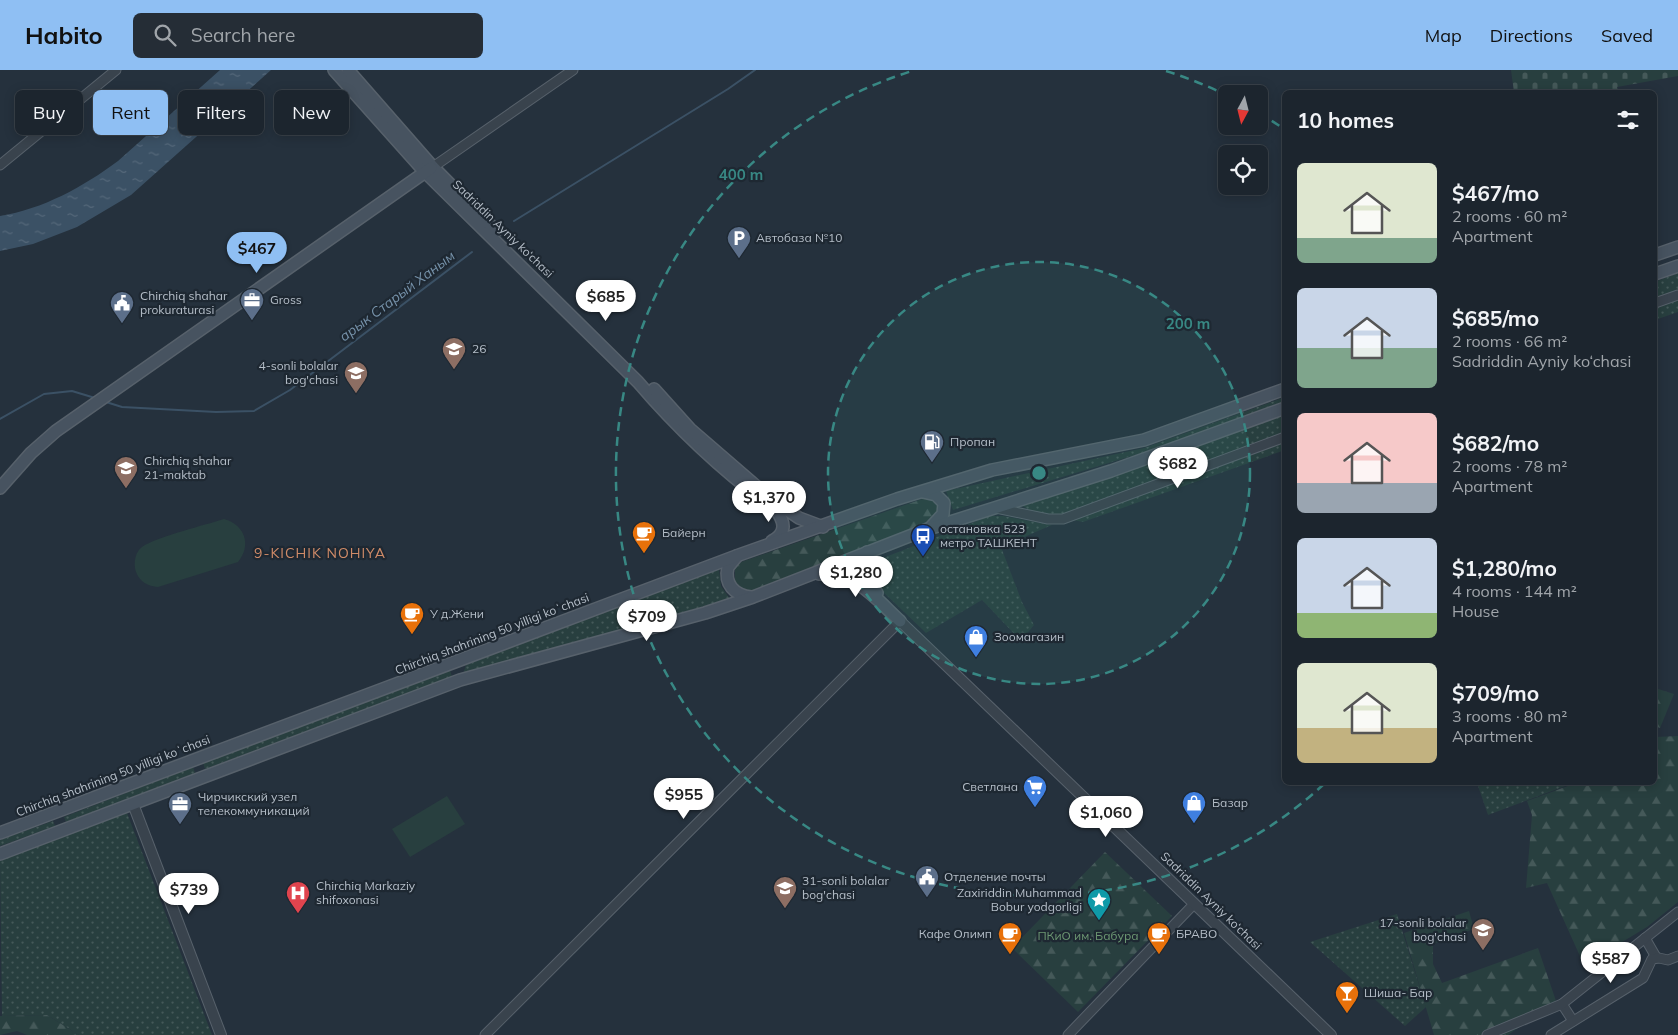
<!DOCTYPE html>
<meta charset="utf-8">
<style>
:root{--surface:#1c252e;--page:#252d36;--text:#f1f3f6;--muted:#a0a5aa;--line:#3a424a;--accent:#8fbff3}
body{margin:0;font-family:Mulish,sans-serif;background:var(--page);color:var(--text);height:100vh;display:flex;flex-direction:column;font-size:19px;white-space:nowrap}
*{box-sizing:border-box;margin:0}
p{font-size:16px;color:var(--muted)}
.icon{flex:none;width:28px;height:28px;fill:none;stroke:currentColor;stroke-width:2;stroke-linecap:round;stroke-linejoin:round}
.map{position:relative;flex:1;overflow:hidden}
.side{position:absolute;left:1282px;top:20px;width:375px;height:695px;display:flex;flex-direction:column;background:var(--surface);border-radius:8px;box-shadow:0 2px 12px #0003,0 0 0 1px var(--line)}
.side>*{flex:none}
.banner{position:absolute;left:15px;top:20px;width:475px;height:45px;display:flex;gap:10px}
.needle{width:32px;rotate:187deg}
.controls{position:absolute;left:1218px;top:15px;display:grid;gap:10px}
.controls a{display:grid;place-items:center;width:50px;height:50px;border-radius:8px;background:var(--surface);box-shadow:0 2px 12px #0003,0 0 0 1px var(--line);font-size:25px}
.price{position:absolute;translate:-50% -42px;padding:0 11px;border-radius:18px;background:#fff;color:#222;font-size:16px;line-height:32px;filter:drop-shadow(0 1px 2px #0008)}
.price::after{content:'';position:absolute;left:50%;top:30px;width:15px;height:11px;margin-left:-8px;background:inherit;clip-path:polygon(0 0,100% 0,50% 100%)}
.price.on{background:var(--accent);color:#111}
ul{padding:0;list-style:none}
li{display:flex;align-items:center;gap:15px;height:125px;padding:0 15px}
li span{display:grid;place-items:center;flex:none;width:140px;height:100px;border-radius:8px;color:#555}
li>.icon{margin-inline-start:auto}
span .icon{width:60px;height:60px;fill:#fffc;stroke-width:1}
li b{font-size:21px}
h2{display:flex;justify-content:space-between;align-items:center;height:60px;padding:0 15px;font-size:21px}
.pill{padding:0 18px;border-radius:8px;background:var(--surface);box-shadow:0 2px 12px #0003,0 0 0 1px var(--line);font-size:18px;line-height:45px}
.pill.on{background:var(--accent);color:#111}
header{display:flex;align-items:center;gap:30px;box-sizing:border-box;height:70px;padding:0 25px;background:var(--accent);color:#111}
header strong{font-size:24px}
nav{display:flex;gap:28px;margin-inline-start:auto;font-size:18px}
.search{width:350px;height:45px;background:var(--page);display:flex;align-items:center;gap:12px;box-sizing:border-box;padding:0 18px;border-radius:8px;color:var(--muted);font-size:19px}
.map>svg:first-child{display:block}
</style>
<header>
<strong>Habito</strong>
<div class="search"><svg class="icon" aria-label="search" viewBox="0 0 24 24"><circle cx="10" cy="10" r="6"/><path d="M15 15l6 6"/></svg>Search here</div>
<nav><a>Map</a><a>Directions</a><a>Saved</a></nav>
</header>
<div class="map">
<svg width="1678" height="965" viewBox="0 0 1678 965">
<defs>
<pattern id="grass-dots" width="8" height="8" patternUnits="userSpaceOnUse" patternTransform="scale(1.25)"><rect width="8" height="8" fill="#283f3f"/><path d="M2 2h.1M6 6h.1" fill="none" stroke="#455959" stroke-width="1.8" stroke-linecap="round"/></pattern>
<pattern id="forest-firs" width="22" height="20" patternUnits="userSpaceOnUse" patternTransform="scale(1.25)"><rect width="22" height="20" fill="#283f3f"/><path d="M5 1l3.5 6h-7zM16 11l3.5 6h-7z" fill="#455959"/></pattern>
<pattern id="cemetery-stones" width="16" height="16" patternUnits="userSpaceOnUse" patternTransform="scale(1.25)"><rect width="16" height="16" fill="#283f3f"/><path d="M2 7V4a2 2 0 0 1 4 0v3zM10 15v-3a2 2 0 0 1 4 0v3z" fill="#455959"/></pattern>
<pattern id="water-ripples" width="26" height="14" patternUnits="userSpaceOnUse" patternTransform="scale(1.25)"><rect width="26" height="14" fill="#3b5165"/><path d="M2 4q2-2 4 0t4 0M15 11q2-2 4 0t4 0" fill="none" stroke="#55687a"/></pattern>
</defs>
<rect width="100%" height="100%" fill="#25313d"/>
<g fill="url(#grass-dots)">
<polygon points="1678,203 1678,242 1655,250 1655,212"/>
<polygon points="1285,327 1285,331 1145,382 953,440 946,421 1144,378"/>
<polygon points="1285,341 1285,380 1083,452 1032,442 1021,435"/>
<polygon points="990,446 1003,446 1052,455 1001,477 1022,532 1034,555 1021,571 982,530 926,563 881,520 877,509 883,488"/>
<polygon points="719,499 721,516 730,529 465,603 464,601 466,595"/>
<polygon points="450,600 452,607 205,699 203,693"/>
<polygon points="193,697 195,703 66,752 64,747"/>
<polygon points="1576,712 1488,745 1477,713"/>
<polygon points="127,743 212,965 79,965 47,945 2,946 0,790"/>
<polygon points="53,751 55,756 0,776 0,770"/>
<polygon points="1397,844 1426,937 1405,956 1310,872"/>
</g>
<g fill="url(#forest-firs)">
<polygon points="928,427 933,429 939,438 932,452 752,521 742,519 735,511 735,497 741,492"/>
<polygon points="1655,618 1674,624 1660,658 1655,656"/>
<polygon points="1678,666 1678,832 1647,857 1584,895 1547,813 1526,818 1532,745 1527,731 1576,713 1655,712 1655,667"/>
<polygon points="1105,782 1172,846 1078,942 1012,878"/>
<polygon points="1469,841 1474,859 1433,874 1433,894 1442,913 1538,878 1556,931 1508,965 1434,965 1404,863"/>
<polygon points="47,945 79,965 27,965 17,961 0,965 0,946"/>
</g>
<polygon fill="url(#cemetery-stones)" points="1511,0 1678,0 1678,6 1617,17 1619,22 1514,22"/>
<g fill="#283f3f">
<path d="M224 449C245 455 252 475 238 492L158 517C148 516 140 512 136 502 133 493 135 480 145 475 164 465 202 456 224 449Z"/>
<polygon points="447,726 465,754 410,787 392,759"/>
</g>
<path fill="url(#water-ripples)" d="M220 0H271L131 125 77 157 33 174 0 181V146C43 139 83 117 118 91Z"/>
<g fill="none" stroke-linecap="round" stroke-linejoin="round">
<g stroke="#3b5165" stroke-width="2">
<polyline points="514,151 728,19 755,0"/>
<polyline points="106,332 122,337 216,342 254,341 290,320 472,182"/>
<polyline points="0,349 44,324 72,321 95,328"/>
</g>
<g stroke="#57616b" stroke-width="11">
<g id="minor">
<polyline points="0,95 116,0"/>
<polyline points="433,97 573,0"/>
<polyline points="1655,233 1678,225"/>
<polyline points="996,438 1048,449 1063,449 1285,367"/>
<polyline points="1645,868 1656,887"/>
<polyline points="1562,934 1573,951"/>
<polyline points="485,965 900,551"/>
<polyline points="1068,965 1194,834"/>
<polyline points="1487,965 1562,934 1678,842"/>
<polyline points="1551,965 1643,908 1652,889 1659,888 1668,890 1678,886"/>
</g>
</g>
<g stroke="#57616b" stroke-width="12">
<g id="tertiary">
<polyline points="900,551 1331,965"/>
<polyline points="133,734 221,965"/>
</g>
</g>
<g stroke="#57616b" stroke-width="14">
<g id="secondary">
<path d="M334 0 425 102 638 312C679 360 725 403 776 440 785 452 787 463 772 471"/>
<polyline points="348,0 433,97 496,161"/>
<polyline points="1655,185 1678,177"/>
<polyline points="1655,204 1678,196"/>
<polyline points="654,319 690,359 756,416"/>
<polyline points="0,418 31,383 56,361 431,98"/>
<polyline points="923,422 936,425 944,433 943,444 931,457"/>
<polyline points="774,431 799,448 823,457"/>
<path d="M867 482C861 498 868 510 877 523"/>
<path d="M737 486 728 497C724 514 734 525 751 527"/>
<path d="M819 504C855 501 876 529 900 551"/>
<polyline points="0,763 739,485 897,429 992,400 1144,370 1285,319"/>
<polyline points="0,784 460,610 705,543 753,527 925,460 1111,401 1285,338"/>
</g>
</g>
<use href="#minor" stroke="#39434d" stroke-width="9"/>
<use href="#tertiary" stroke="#39434d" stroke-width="10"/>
<use href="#secondary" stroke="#475360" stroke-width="11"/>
</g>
<circle cx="1039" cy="403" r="211" fill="#388884" fill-opacity=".12"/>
<g fill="none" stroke="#388884" stroke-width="2.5" stroke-dasharray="9 6">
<circle cx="1039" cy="403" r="211"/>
<path d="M1324 714A422 422 0 1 1 912 1M1166 1A422 422 0 0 1 1224 24M1259 43A422 422 0 0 1 1284 59"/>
</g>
<defs>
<g id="parking-pin" transform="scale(1.25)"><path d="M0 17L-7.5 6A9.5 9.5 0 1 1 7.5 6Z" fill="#5c6f8a" stroke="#1e2832"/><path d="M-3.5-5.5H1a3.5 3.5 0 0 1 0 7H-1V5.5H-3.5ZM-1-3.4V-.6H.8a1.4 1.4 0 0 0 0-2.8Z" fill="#fff"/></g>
<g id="office-pin" transform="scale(1.25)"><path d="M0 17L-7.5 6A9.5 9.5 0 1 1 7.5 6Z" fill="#5c6f8a" stroke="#1e2832"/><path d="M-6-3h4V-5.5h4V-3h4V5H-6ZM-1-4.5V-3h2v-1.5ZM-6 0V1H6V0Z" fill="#fff"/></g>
<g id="civic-pin" transform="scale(1.25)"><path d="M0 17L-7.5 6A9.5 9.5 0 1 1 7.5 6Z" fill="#5c6f8a" stroke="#1e2832"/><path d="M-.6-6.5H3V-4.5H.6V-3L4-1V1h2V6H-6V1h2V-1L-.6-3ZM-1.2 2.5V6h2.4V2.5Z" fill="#fff"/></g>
<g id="school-pin" transform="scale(1.25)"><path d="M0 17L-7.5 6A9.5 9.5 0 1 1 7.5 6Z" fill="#8d6e63" stroke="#1e2832"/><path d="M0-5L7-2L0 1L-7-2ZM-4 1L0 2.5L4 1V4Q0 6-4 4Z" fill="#fff"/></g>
<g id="fuel-pin" transform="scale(1.25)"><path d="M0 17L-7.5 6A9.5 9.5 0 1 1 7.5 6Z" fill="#5c6f8a" stroke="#1e2832"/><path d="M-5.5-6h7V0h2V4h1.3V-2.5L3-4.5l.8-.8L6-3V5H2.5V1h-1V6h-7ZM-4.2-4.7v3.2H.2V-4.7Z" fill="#fff"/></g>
<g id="cafe-pin" transform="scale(1.25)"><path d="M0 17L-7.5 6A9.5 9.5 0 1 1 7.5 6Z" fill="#e8710a" stroke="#1e2832"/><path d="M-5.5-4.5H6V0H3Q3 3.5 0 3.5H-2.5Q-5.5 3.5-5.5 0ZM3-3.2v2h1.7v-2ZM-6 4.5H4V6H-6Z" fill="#fff"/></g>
<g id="bus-pin" transform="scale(1.25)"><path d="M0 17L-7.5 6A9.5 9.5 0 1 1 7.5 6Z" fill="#1a4fb4" stroke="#1e2832"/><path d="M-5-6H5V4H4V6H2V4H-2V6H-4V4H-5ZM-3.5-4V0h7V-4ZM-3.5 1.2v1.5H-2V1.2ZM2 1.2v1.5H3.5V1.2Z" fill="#fff"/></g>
<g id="shop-pin" transform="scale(1.25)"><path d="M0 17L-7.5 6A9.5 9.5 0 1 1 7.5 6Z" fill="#3f7fe0" stroke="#1e2832"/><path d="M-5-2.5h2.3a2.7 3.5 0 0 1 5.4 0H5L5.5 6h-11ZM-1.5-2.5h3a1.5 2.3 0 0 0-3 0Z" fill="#fff"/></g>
<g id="supermarket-pin" transform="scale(1.25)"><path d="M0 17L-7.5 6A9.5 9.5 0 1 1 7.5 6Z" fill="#3f7fe0" stroke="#1e2832"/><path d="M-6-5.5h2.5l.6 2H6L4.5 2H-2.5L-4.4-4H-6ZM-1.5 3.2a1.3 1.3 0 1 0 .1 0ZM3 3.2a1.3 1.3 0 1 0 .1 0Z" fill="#fff"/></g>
<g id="hospital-pin" transform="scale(1.25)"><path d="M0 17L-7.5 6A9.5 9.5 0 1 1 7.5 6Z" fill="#e0444e" stroke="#1e2832"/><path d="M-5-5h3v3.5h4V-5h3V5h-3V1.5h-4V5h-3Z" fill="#fff"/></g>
<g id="sight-pin" transform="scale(1.25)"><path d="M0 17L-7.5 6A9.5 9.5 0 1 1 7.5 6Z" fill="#0f9aa8" stroke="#1e2832"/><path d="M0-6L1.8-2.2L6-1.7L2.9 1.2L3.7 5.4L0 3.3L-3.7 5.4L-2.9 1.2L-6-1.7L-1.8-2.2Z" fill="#fff"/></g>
<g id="bar-pin" transform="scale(1.25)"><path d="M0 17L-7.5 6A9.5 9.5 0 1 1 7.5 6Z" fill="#e8710a" stroke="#1e2832"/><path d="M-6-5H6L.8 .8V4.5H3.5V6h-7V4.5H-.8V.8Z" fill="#fff"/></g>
</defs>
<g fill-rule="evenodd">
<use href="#parking-pin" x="739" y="168"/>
<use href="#office-pin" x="252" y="230"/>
<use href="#civic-pin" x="122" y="233"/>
<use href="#school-pin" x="454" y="279"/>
<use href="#school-pin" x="356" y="303"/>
<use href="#fuel-pin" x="932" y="372"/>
<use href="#school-pin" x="126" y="398"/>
<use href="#cafe-pin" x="644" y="463"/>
<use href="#bus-pin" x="923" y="466"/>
<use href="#cafe-pin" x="412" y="544"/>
<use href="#shop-pin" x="976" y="567"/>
<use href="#supermarket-pin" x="1035" y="717"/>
<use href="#shop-pin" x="1194" y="733"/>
<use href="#office-pin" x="180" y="734"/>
<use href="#civic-pin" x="927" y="807"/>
<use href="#school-pin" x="785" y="818"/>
<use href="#hospital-pin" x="298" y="823"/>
<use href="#sight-pin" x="1099" y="830"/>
<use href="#school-pin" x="1483" y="860"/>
<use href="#cafe-pin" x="1010" y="864"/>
<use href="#cafe-pin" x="1159" y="864"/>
<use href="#bar-pin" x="1347" y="923"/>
</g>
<g text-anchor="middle" stroke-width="4.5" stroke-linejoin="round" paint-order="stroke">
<g font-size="12" fill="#b5bec8" stroke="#1e2832">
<text transform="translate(503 159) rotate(44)" y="4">Sadriddin Ayniy ko‘chasi</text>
<text transform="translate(492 564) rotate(-21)" y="4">Chirchiq shahrining 50 yilligi koʻchasi</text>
<text transform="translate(113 706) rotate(-21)" y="4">Chirchiq shahrining 50 yilligi koʻchasi</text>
<text transform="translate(1211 831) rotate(44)" y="4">Sadriddin Ayniy ko‘chasi</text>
</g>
<g font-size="12" fill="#b5bec8" stroke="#1e2832" text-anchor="start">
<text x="756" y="172">Автобаза №10</text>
<text x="140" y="230">Chirchiq shahar<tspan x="140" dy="14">prokuraturasi</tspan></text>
<text x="270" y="234">Gross</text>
<text x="472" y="283">26</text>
<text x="338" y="300" text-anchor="end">4-sonli bolalar<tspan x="338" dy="14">bog'chasi</tspan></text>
<text x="950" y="376">Пропан</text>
<text x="144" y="395">Chirchiq shahar<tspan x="144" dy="14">21-maktab</tspan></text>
<text x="940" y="463">остановка 523<tspan x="940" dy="14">метро ТАШКЕНТ</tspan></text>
<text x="662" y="467">Байерн</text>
<text x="430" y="548">У д.Жени</text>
<text x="994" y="571">Зоомагазин</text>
<text x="1018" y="721" text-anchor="end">Светлана</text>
<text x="198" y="731">Чирчикский узел<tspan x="198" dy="14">телекоммуникаций</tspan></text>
<text x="1212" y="737">Базар</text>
<text x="944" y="811">Отделение почты</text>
<text x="802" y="815">31-sonli bolalar<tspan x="802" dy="14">bog'chasi</tspan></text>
<text x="316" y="820">Chirchiq Markaziy<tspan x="316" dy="14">shifoxonasi</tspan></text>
<text x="1082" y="827" text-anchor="end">Zaxiriddin Muhammad<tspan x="1082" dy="14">Bobur yodgorligi</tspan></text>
<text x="1466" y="857" text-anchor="end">17-sonli bolalar<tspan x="1466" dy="14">bog'chasi</tspan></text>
<text x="992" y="868" text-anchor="end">Кафе Олимп</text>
<text x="1176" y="868">БРАВО</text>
<text x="1364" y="927">Шиша- Бар</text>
</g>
<g font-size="12" fill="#6d9873" stroke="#1e2832">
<text x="1088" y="870">ПКиО им. Бабура</text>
</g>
<g font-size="14" font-style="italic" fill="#7692aa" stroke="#1e2832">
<text transform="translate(397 226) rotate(-37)" y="5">арык Старый Ханым</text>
</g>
<g font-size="14" letter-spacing="1" fill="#d08b68" stroke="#1e2832">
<text x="320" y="488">9-KICHIK NOHIYA</text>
</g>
</g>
<circle cx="1039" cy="403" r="8" fill="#388884" stroke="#1e2832" stroke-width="2.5"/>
<g font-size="15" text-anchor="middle" font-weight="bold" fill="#388884" stroke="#1e2832" stroke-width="4.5" stroke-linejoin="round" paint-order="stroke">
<text x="741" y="110">400 m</text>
<text x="1188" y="259">200 m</text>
</g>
</svg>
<div class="controls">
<a><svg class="needle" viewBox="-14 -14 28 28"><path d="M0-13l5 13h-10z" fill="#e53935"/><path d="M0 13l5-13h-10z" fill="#a0a5aa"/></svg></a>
<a><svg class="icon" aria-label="locate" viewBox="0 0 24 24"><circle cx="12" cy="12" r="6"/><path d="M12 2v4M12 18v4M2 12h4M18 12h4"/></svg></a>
</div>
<b class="price on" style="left:257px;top:204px">$467</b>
<b class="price" style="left:606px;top:252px">$685</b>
<b class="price" style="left:1178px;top:419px">$682</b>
<b class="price" style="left:769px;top:453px">$1,370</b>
<b class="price" style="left:856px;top:528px">$1,280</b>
<b class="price" style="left:647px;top:572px">$709</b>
<b class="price" style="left:684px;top:750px">$955</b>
<b class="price" style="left:1106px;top:768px">$1,060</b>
<b class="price" style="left:189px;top:845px">$739</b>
<b class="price" style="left:1611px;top:914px">$587</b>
<div class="banner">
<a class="pill">Buy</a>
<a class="pill on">Rent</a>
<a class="pill">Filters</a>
<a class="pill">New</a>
</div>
<section class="side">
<h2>10 homes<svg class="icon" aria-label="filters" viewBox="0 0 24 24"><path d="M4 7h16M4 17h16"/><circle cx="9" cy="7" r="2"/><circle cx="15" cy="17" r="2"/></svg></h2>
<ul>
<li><span style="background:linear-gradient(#dfe7d0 75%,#7fa58c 0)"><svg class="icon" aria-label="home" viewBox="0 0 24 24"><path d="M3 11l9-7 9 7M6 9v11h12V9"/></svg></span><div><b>$467/mo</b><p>2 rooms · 60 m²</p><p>Apartment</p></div></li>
<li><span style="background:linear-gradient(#c9d6e8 60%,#7fa58c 0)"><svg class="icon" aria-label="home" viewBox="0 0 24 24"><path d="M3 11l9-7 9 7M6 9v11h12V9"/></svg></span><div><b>$685/mo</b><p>2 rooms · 66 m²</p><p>Sadriddin Ayniy ko‘chasi</p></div></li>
<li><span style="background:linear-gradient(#f6c9c9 70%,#9aa5b1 0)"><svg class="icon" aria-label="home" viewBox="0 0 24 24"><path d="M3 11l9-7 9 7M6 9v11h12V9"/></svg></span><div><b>$682/mo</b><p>2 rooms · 78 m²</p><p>Apartment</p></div></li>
<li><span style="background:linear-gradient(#c9d6e8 75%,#8fb573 0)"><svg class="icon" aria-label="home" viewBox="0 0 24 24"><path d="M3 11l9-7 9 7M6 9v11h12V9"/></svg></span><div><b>$1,280/mo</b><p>4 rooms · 144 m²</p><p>House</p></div></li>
<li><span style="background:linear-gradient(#dfe7d0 65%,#c2b280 0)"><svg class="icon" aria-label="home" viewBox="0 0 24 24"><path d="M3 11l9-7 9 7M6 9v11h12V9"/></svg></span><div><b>$709/mo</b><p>3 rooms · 80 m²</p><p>Apartment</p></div></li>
</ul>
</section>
</div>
